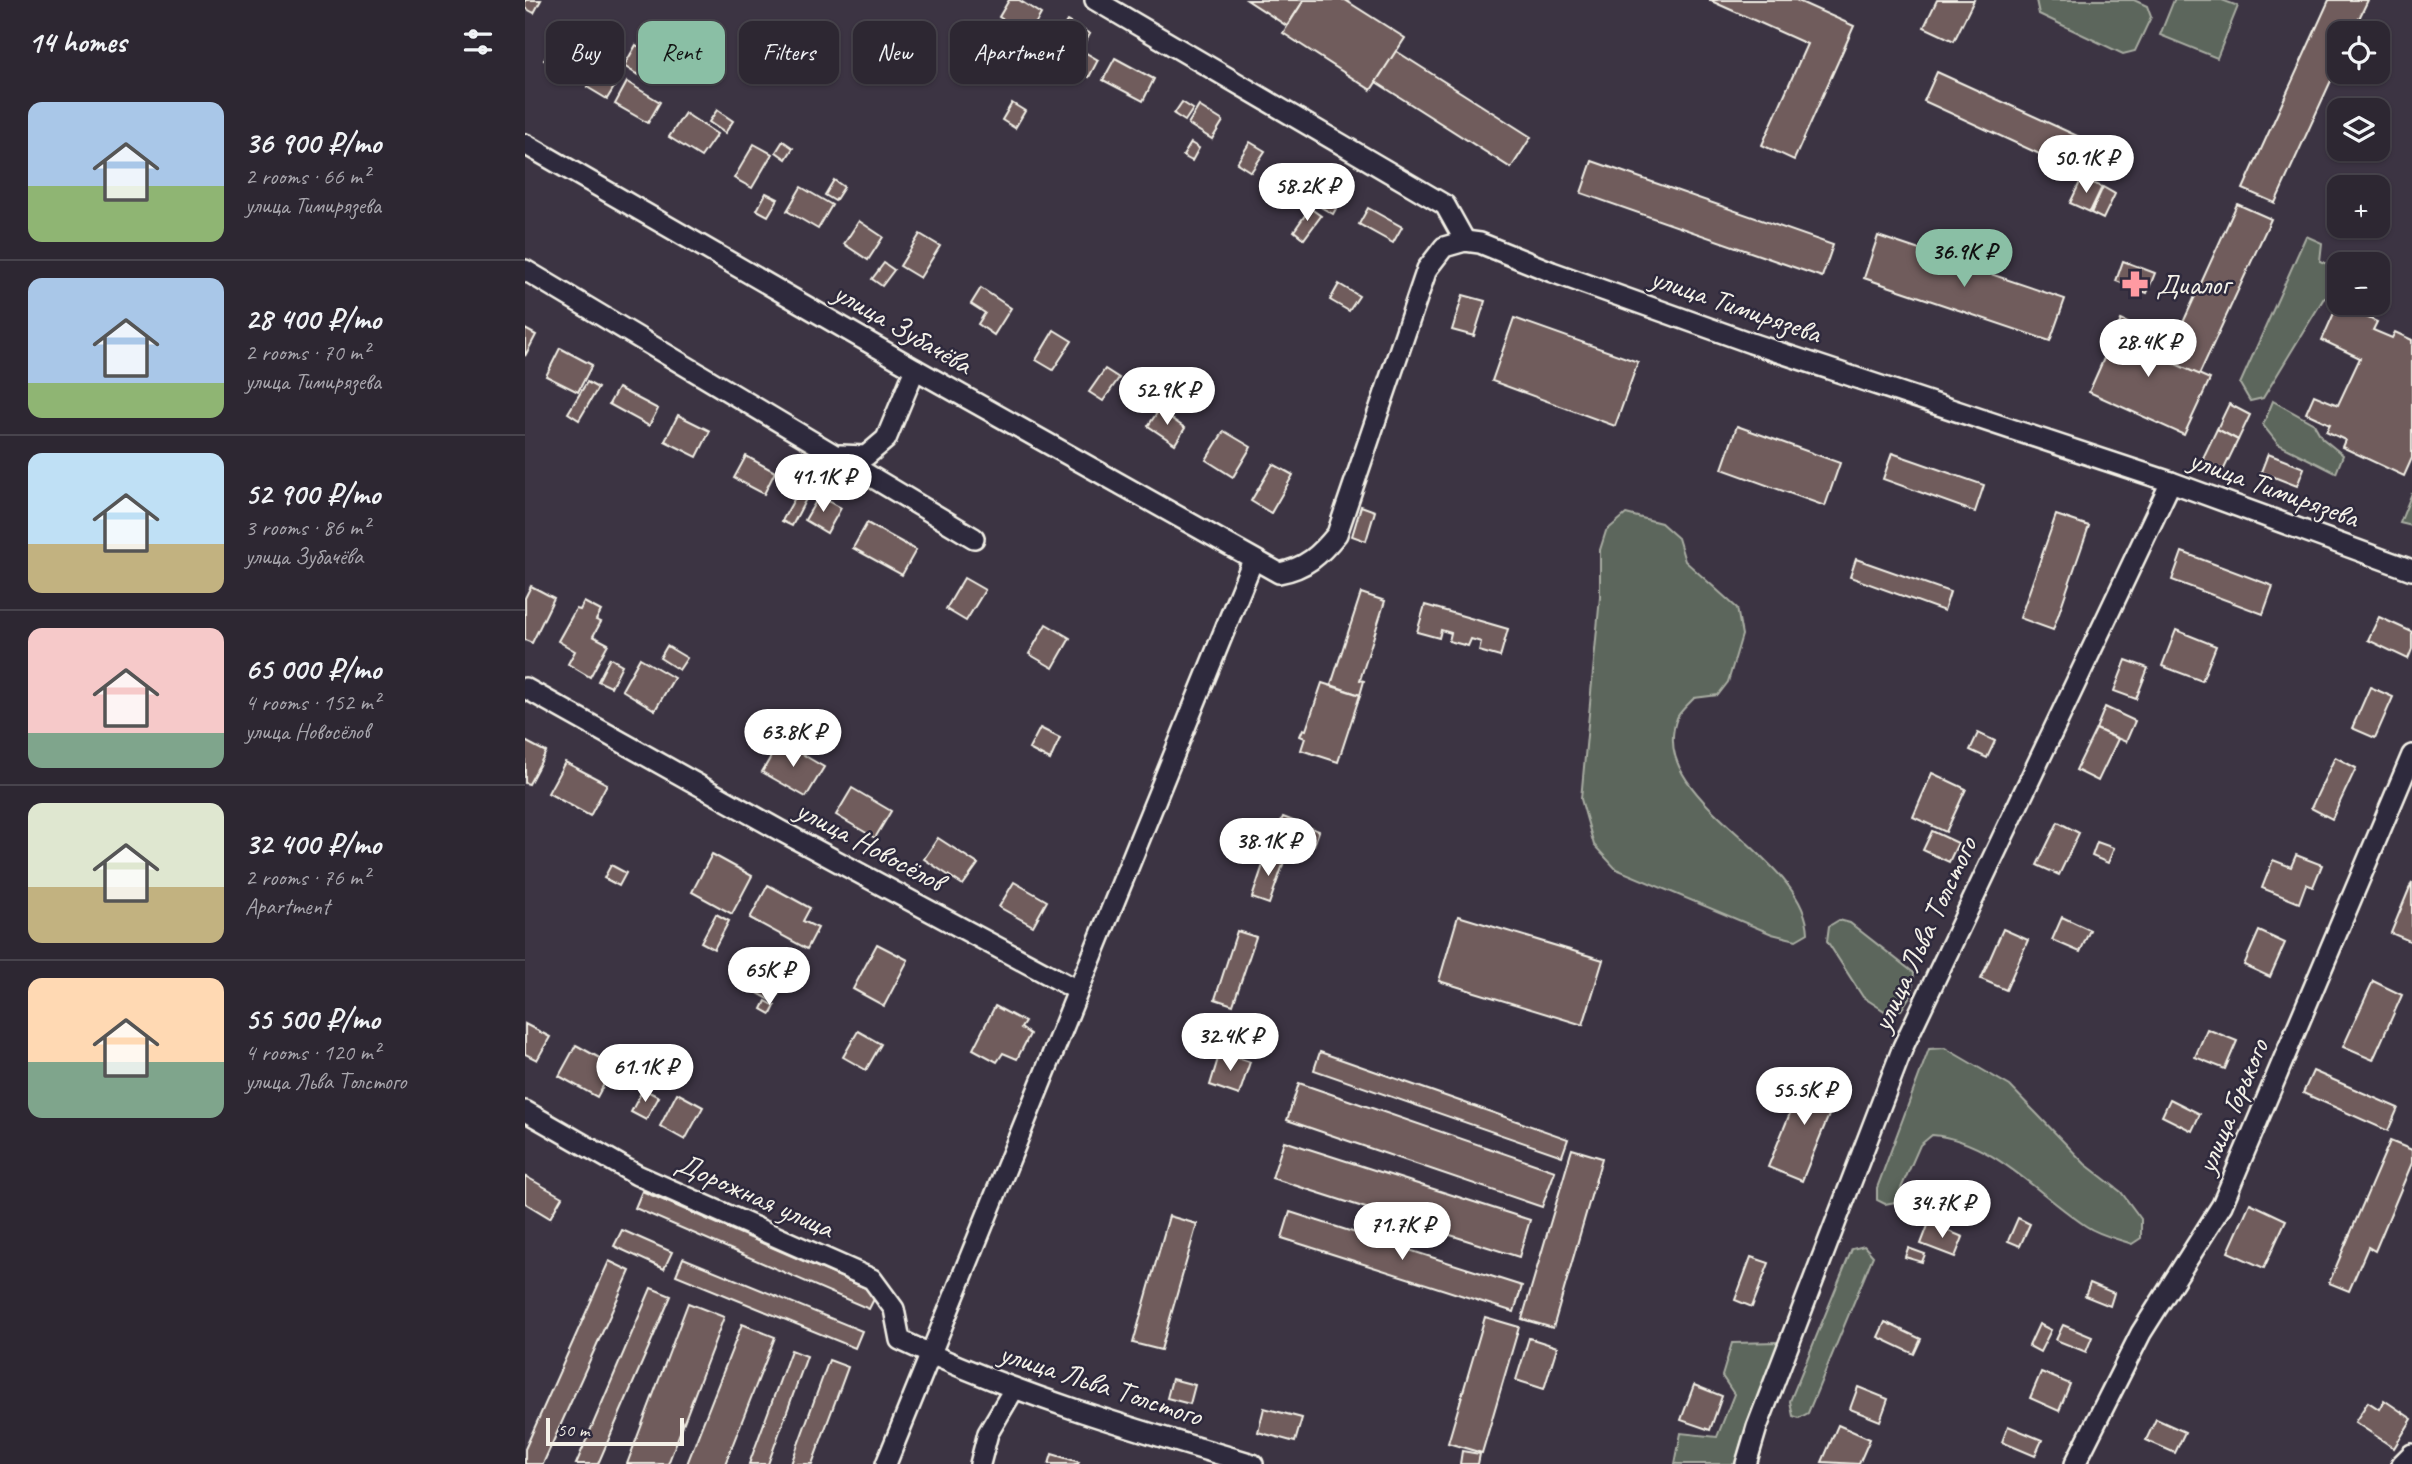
<!DOCTYPE html>
<meta charset="utf-8">
<style>
:root{--surface:#2d2732;--page:#39333e;--text:#f1f3f6;--muted:#a7a5ac;--line:#48444d;--accent:#8abfa5}
body{margin:0;font-family:Caveat,sans-serif;background:var(--page);color:var(--text);height:100vh;display:flex;flex-direction:column;font-size:26px;white-space:nowrap}
*{box-sizing:border-box;margin:0}
p{font-size:23px;color:var(--muted)}
.icon{flex:none;width:38px;height:38px;fill:none;stroke:currentColor;stroke-width:2;stroke-linecap:round;stroke-linejoin:round}
.map{position:relative;flex:1;overflow:hidden}
.side{display:flex;flex-direction:column;background:var(--surface);width:525px}
.side>*{flex:none}
.banner{position:absolute;left:21px;top:21px;width:665px;height:63px;display:flex;gap:14px}
.tools{position:absolute;left:1802px;top:21px;display:grid;gap:14px}
.tools a{display:grid;place-items:center;width:63px;height:63px;border-radius:14px;background:var(--surface);box-shadow:0 2px 5px #0004,0 0 0 2px var(--line);font-size:35px}
.scale{position:absolute;left:21px;bottom:18px;width:138px;box-sizing:border-box;padding-left:7px;border:4px solid #f4f1e8;border-top:0;font-size:19px;line-height:24px;white-space:nowrap;color:#f4f1e8;-webkit-text-stroke:5px #2f2a3d;paint-order:stroke}
.price{position:absolute;translate:-50% -60px;padding:0 16px;border-radius:24px;background:#fff;color:#222;font-size:23px;line-height:46px;filter:drop-shadow(0 2px 4px #0008)}
.price::after{content:'';position:absolute;left:50%;top:42px;width:21px;height:16px;margin-left:-10px;background:inherit;clip-path:polygon(0 0,100% 0,50% 100%)}
.price.selected{background:var(--accent);color:#111}
ul{padding:0;list-style:none}
li{display:flex;align-items:center;gap:21px;height:175px;padding:0 28px}
li+li{border-top:2px solid var(--line)}
li span{display:grid;place-items:center;flex:none;width:196px;height:140px;border-radius:14px;color:#555}
li>.icon{margin-inline-start:auto}
span .icon{width:84px;height:84px;fill:#fffc;stroke-width:1}
li b{font-size:30px}
h2{display:flex;justify-content:space-between;align-items:center;height:84px;padding:0 28px;font-size:30px}
.pill{padding:0 24px;border-radius:14px;background:var(--surface);box-shadow:0 2px 5px #0004,0 0 0 2px var(--line);font-size:24px;line-height:63px}
.pill.selected{background:var(--accent);color:#111}
main{display:flex;flex:1;min-height:0}
.map>svg:first-child{display:block}
</style>
<main>
<section class="side">
<h2>14 homes<svg class="icon" aria-label="filters" viewBox="0 0 24 24"><path d="M4 7h16M4 17h16"/><circle cx="9" cy="7" r="2"/><circle cx="15" cy="17" r="2"/></svg></h2>
<ul>
<li><span style="background:linear-gradient(#a9c7e8 60%,#8fb573 0)"><svg class="icon" aria-label="home" viewBox="0 0 24 24"><path d="M3 11l9-7 9 7M6 9v11h12V9"/></svg></span><div><b>36 900 ₽/mo</b><p>2 rooms · 66 m²</p><p>улица Тимирязева</p></div></li>
<li><span style="background:linear-gradient(#a9c7e8 75%,#8fb573 0)"><svg class="icon" aria-label="home" viewBox="0 0 24 24"><path d="M3 11l9-7 9 7M6 9v11h12V9"/></svg></span><div><b>28 400 ₽/mo</b><p>2 rooms · 70 m²</p><p>улица Тимирязева</p></div></li>
<li><span style="background:linear-gradient(#bfe0f5 65%,#c2b280 0)"><svg class="icon" aria-label="home" viewBox="0 0 24 24"><path d="M3 11l9-7 9 7M6 9v11h12V9"/></svg></span><div><b>52 900 ₽/mo</b><p>3 rooms · 86 m²</p><p>улица Зубачёва</p></div></li>
<li><span style="background:linear-gradient(#f6c9c9 75%,#7fa58c 0)"><svg class="icon" aria-label="home" viewBox="0 0 24 24"><path d="M3 11l9-7 9 7M6 9v11h12V9"/></svg></span><div><b>65 000 ₽/mo</b><p>4 rooms · 152 m²</p><p>улица Новосёлов</p></div></li>
<li><span style="background:linear-gradient(#dfe7d0 60%,#c2b280 0)"><svg class="icon" aria-label="home" viewBox="0 0 24 24"><path d="M3 11l9-7 9 7M6 9v11h12V9"/></svg></span><div><b>32 400 ₽/mo</b><p>2 rooms · 76 m²</p><p>Apartment</p></div></li>
<li><span style="background:linear-gradient(#ffd9b3 60%,#7fa58c 0)"><svg class="icon" aria-label="home" viewBox="0 0 24 24"><path d="M3 11l9-7 9 7M6 9v11h12V9"/></svg></span><div><b>55 500 ₽/mo</b><p>4 rooms · 120 m²</p><p>улица Льва Толстого</p></div></li>
</ul>
</section>
<div class="map">
<svg width="1887" height="1464" viewBox="0 0 1887 1464">
<rect width="100%" height="100%" fill="#3c3443"/>
<filter id="ink" filterUnits="userSpaceOnUse"><feTurbulence type="fractalNoise" baseFrequency=".0143" numOctaves="2"/><feDisplacementMap in="SourceGraphic" scale="14" xChannelSelector="R" yChannelSelector="G"/><feConvolveMatrix kernelMatrix="1 2 1 2 8 2 1 2 1" color-interpolation-filters="sRGB"/></filter>
<g filter="url(#ink)">
<g fill="#5b665b" stroke="#a8aca2" stroke-width="2">
<polygon points="1511,0 1609,0 1622,6 1626,17 1610,51 1598,54 1514,14"/>
<polygon points="1649,0 1697,0 1713,6 1692,58 1635,35"/>
<polygon points="1781,236 1797,243 1795,261 1815,269 1815,302 1799,298 1738,398 1725,401 1715,384"/>
<polygon points="1853,298 1858,305 1845,312 1816,303 1853,303"/>
<polygon points="1748,401 1789,424 1797,438 1818,455 1811,473 1753,444 1738,425"/>
<polygon points="1887,493 1887,526 1875,523"/>
<path d="M1101 514 1136 523 1153 538 1160 561 1212 608 1217 635 1203 682 1193 695 1169 698C1164 704 1155 711 1152 718 1120 800 1280 854 1283 933L1271 940 1247 934 1091 869 1069 845 1056 799 1075 597V550L1081 531Z"/>
<polygon points="1314,920 1325,923 1389,973 1387,993 1376,1010 1361,1012 1338,997 1302,941 1304,926"/>
<path d="M1420 1048 1485 1086 1560 1164 1596 1192 1616 1219V1238L1607 1244C1593 1239 1574 1235 1561 1226 1514 1195 1467 1140 1407 1135L1395 1145 1370 1202 1360 1204 1352 1200V1188L1404 1049Z"/>
<polygon points="1339,1246 1348,1256 1283,1413 1274,1418 1268,1416 1265,1401 1327,1249"/>
<polygon points="1254,1342 1222,1423 1210,1464 1150,1464 1156,1433 1192,1437 1209,1394 1197,1376 1207,1343"/>
</g>
<g fill="#6f5c5c" stroke="#f4f1e8" stroke-width="2">
<polygon points="0,0 16,0 9,13 0,8"/>
<polygon points="484,0 494,0 516,14 504,35 474,17"/>
<polygon points="722,0 779,0 762,26"/>
<polygon points="779,0 820,0 880,38 846,90 758,33"/>
<polygon points="1184,0 1271,0 1329,26 1269,160 1237,145 1282,44"/>
<polygon points="1412,0 1449,0 1429,41 1399,27"/>
<polygon points="1804,0 1843,0 1827,33 1815,33 1815,61 1750,203 1718,189"/>
<polygon points="542,21 565,34 556,50 573,60 564,77 524,51"/>
<polygon points="38,31 53,41 35,71 19,60"/>
<polygon points="111,45 126,54 113,75 99,66"/>
<polygon points="871,51 1006,137 986,168 851,82"/>
<polygon points="57,53 69,60 57,80 45,73"/>
<polygon points="590,58 629,79 618,101 578,80"/>
<polygon points="74,67 94,79 82,99 62,87"/>
<polygon points="1412,72 1572,145 1558,174 1399,101"/>
<polygon points="102,82 135,102 123,123 90,104"/>
<polygon points="657,102 668,109 660,121 649,114"/>
<polygon points="487,103 500,111 490,128 477,120"/>
<polygon points="674,106 698,121 687,139 663,124"/>
<polygon points="192,110 208,121 200,133 184,122"/>
<polygon points="160,113 192,134 176,157 144,137"/>
<polygon points="258,141 268,148 261,159 251,152"/>
<polygon points="725,142 740,151 726,172 712,163"/>
<polygon points="666,143 674,148 667,161 658,156"/>
<polygon points="229,144 247,154 227,188 209,178"/>
<polygon points="1067,161 1308,245 1297,277 1056,193"/>
<polygon points="781,171 820,193 808,214 769,192"/>
<polygon points="1557,178 1577,187 1565,212 1545,203"/>
<polygon points="309,180 319,187 310,201 300,195"/>
<polygon points="276,187 307,205 293,229 262,211"/>
<polygon points="1578,187 1590,194 1578,219 1566,213"/>
<polygon points="241,193 253,199 243,216 232,210"/>
<polygon points="1712,204 1746,219 1674,375 1641,360"/>
<polygon points="785,208 796,216 779,239 769,231"/>
<polygon points="843,208 877,227 868,243 834,224"/>
<polygon points="334,221 358,237 343,260 319,244"/>
<polygon points="395,234 415,246 395,278 375,266"/>
<polygon points="1353,236 1540,299 1525,341 1339,278"/>
<polygon points="1598,261 1630,273 1622,293 1591,281"/>
<polygon points="359,263 369,270 357,286 347,279"/>
<polygon points="814,284 834,296 824,311 805,300"/>
<polygon points="456,288 486,308 469,335 453,324 460,313 446,304"/>
<polygon points="938,295 960,301 949,336 927,330"/>
<polygon points="1813,304 1852,322 1848,330 1867,338 1870,332 1887,340 1887,458 1879,476 1817,447 1820,440 1801,431 1805,424 1781,413 1789,395 1813,405 1835,358 1797,340"/>
<polygon points="989,318 1113,362 1090,426 967,381"/>
<polygon points="1596,320 1648,344 1641,360 1685,379 1659,435 1564,392"/>
<polygon points="0,329 11,335 0,356"/>
<polygon points="529,330 547,341 528,370 511,360"/>
<polygon points="35,348 67,365 53,392 21,376"/>
<polygon points="580,369 594,378 578,401 564,392"/>
<polygon points="62,382 73,388 54,420 43,413"/>
<polygon points="93,388 133,409 124,426 84,404"/>
<polygon points="1704,404 1725,415 1713,440 1692,429"/>
<polygon points="634,410 660,428 650,444 623,426"/>
<polygon points="153,415 185,431 172,457 140,441"/>
<polygon points="1212,426 1315,463 1300,506 1197,469"/>
<polygon points="1692,429 1713,440 1698,471 1677,460"/>
<polygon points="699,431 726,447 708,477 681,460"/>
<polygon points="1367,453 1459,485 1450,512 1358,479"/>
<polygon points="1743,454 1779,468 1772,486 1736,472"/>
<polygon points="221,456 250,472 239,494 209,478"/>
<polygon points="748,464 768,475 746,513 726,501"/>
<polygon points="272,494 281,499 267,526 257,521"/>
<polygon points="294,496 316,508 302,533 280,520"/>
<polygon points="836,506 850,511 841,541 827,536"/>
<polygon points="1531,515 1564,526 1528,630 1495,618"/>
<polygon points="342,523 391,550 377,575 328,548"/>
<polygon points="1657,552 1748,586 1738,614 1647,580"/>
<polygon points="1331,559 1425,592 1419,611 1325,577"/>
<polygon points="439,578 460,590 441,621 421,609"/>
<polygon points="6,586 29,598 7,643 0,640 0,598"/>
<polygon points="836,593 860,601 835,680 839,681 835,695 806,685"/>
<polygon points="59,602 76,611 71,620 76,622 68,636 83,644 65,677 43,664 50,651 33,641 51,609 55,610"/>
<polygon points="900,605 983,629 975,657 954,651 956,642 946,639 943,646 924,641 926,633 916,630 914,638 892,632"/>
<polygon points="1854,617 1887,632 1887,649 1883,659 1843,640"/>
<polygon points="521,624 545,638 528,668 504,654"/>
<polygon points="1651,630 1691,646 1677,681 1637,666"/>
<polygon points="142,646 162,658 154,670 135,658"/>
<polygon points="85,658 97,665 86,687 73,681"/>
<polygon points="115,658 149,678 130,710 97,690"/>
<polygon points="1601,660 1623,668 1611,699 1589,691"/>
<polygon points="797,683 835,695 813,762 776,750 780,738 775,736 778,729 781,730"/>
<polygon points="1845,687 1868,697 1850,738 1827,728"/>
<polygon points="1580,707 1610,721 1601,742 1571,729"/>
<polygon points="515,728 535,738 525,760 504,749"/>
<polygon points="1571,729 1593,739 1573,781 1551,770"/>
<polygon points="1453,733 1470,741 1462,758 1445,750"/>
<polygon points="0,741 21,752 4,784 0,783"/>
<polygon points="255,741 299,767 281,797 237,772"/>
<polygon points="1810,757 1831,768 1807,819 1786,808"/>
<polygon points="40,762 82,784 65,816 23,793"/>
<polygon points="1407,773 1441,789 1421,832 1388,817"/>
<polygon points="327,788 366,811 350,838 311,815"/>
<polygon points="758,817 794,831 789,845 752,830"/>
<polygon points="1533,822 1554,833 1534,875 1512,865"/>
<polygon points="1407,831 1433,843 1424,862 1398,850"/>
<polygon points="413,838 453,864 438,885 399,859"/>
<polygon points="1572,842 1589,848 1583,863 1567,856"/>
<polygon points="742,853 760,859 744,904 727,898"/>
<polygon points="187,854 227,876 207,914 167,892"/>
<polygon points="1771,855 1797,865 1788,887 1781,884 1774,903 1737,888 1748,860 1766,867"/>
<polygon points="86,865 101,873 94,886 79,878"/>
<polygon points="489,882 522,901 508,926 474,907"/>
<polygon points="1887,882 1887,942 1866,933"/>
<polygon points="243,885 285,908 278,921 293,928 282,949 225,918"/>
<polygon points="191,914 204,921 189,949 176,942"/>
<polygon points="933,916 1078,960 1058,1025 914,981"/>
<polygon points="1537,917 1565,930 1555,952 1527,940"/>
<polygon points="1478,929 1503,940 1481,990 1456,979"/>
<polygon points="712,931 731,937 708,1005 690,999"/>
<polygon points="1734,931 1760,943 1745,977 1719,965"/>
<polygon points="352,944 383,960 359,1006 328,989"/>
<polygon points="264,950 278,957 270,971 256,964"/>
<polygon points="248,963 265,973 249,1002 233,993"/>
<polygon points="1848,981 1877,995 1848,1060 1818,1047"/>
<polygon points="241,1001 250,1006 246,1014 237,1009"/>
<polygon points="470,1006 500,1022 496,1028 505,1034 492,1059 478,1053 472,1062 448,1049"/>
<polygon points="0,1024 25,1037 12,1060 0,1054"/>
<polygon points="1682,1029 1712,1041 1700,1069 1670,1057"/>
<polygon points="333,1031 356,1044 341,1070 318,1057"/>
<polygon points="51,1045 89,1066 72,1097 34,1076"/>
<polygon points="695,1052 725,1062 714,1095 685,1085"/>
<polygon points="795,1052 1043,1139 1037,1156 789,1070"/>
<polygon points="1788,1071 1873,1108 1863,1131 1778,1093"/>
<polygon points="1281,1074 1315,1088 1277,1181 1243,1167"/>
<polygon points="774,1083 1030,1171 1017,1207 762,1120"/>
<polygon points="118,1089 134,1097 121,1120 106,1112"/>
<polygon points="152,1093 178,1107 160,1140 135,1126"/>
<polygon points="1645,1099 1675,1114 1667,1131 1637,1116"/>
<polygon points="759,1141 1005,1220 994,1257 747,1178"/>
<polygon points="1865,1141 1887,1150 1887,1163 1850,1251 1843,1247 1824,1291 1804,1283"/>
<polygon points="1047,1149 1077,1158 1028,1328 997,1319"/>
<polygon points="0,1176 37,1197 25,1218 0,1203"/>
<polygon points="117,1191 352,1293 344,1309 110,1208"/>
<polygon points="1725,1203 1761,1220 1739,1268 1703,1252"/>
<polygon points="765,1212 997,1286 989,1312 757,1238"/>
<polygon points="644,1216 672,1224 636,1350 608,1343"/>
<polygon points="1493,1218 1505,1224 1495,1246 1483,1241"/>
<polygon points="1404,1223 1438,1237 1430,1257 1396,1244"/>
<polygon points="97,1230 147,1252 139,1269 89,1246"/>
<polygon points="1383,1248 1400,1254 1397,1262 1380,1257"/>
<polygon points="1226,1257 1244,1263 1227,1307 1210,1300"/>
<polygon points="158,1258 337,1331 330,1348 151,1275"/>
<polygon points="84,1261 105,1271 18,1464 0,1464 0,1449"/>
<polygon points="1565,1283 1589,1293 1585,1306 1560,1296"/>
<polygon points="126,1288 146,1296 73,1464 51,1464"/>
<polygon points="163,1303 199,1317 143,1464 102,1464"/>
<polygon points="960,1317 994,1327 957,1453 923,1443"/>
<polygon points="1360,1322 1396,1339 1389,1354 1353,1337"/>
<polygon points="217,1324 250,1337 200,1464 162,1464"/>
<polygon points="1514,1324 1526,1330 1515,1352 1504,1346"/>
<polygon points="1538,1325 1567,1337 1561,1352 1531,1340"/>
<polygon points="1004,1338 1032,1347 1019,1389 991,1380"/>
<polygon points="266,1350 282,1356 243,1464 224,1464"/>
<polygon points="304,1360 323,1367 287,1464 266,1464"/>
<polygon points="1516,1372 1545,1384 1534,1411 1505,1398"/>
<polygon points="647,1379 670,1385 665,1404 642,1398"/>
<polygon points="1169,1385 1197,1396 1185,1430 1156,1420"/>
<polygon points="1333,1387 1363,1399 1355,1421 1325,1409"/>
<polygon points="1859,1400 1887,1419 1869,1448 1830,1422 1843,1402 1854,1409"/>
<polygon points="739,1408 777,1418 770,1442 733,1432"/>
<polygon points="1631,1419 1660,1432 1650,1453 1621,1440"/>
<polygon points="1313,1425 1345,1439 1334,1464 1297,1462"/>
<polygon points="1483,1426 1517,1440 1510,1456 1477,1442"/>
<polygon points="937,1451 955,1454 953,1464 935,1464"/>
<polygon points="527,1454 554,1462 553,1464 524,1464"/>
</g>
<g fill="none" stroke-linecap="round" stroke-linejoin="round">
<g stroke="#f4f1e8" stroke-width="24">
<g id="minor">
<polyline points="570,0 920,205 940,241"/>
<path d="M0 144 390 369 754 573C781 568 795 555 812 534L902 269 919 247 940 241 955 243 1027 272 1226 343 1646 482 1887 570"/>
<polyline points="0,270 449,538"/>
<polyline points="315,455 341,456 361,439 390,369"/>
<polyline points="0,688 254,830 552,990"/>
<path d="M0 1111 112 1175 347 1279 369 1309 375 1340C488 1394 608 1429 728 1464"/>
<polyline points="361,1464 728,560"/>
<polyline points="455,1464 463,1433 489,1389"/>
<polyline points="1221,1464 1232,1427 1378,1047 1646,482"/>
<polyline points="1550,1464 1616,1333 1697,1205 1887,755"/>
<polyline points="1877,1464 1887,1454"/>
</g>
</g>
<use href="#minor" stroke="#2f2a3d" stroke-width="19"/>
</g>
</g>
<defs>
<g id="pharmacy-bare" transform="scale(2.1)"><path d="M-2-6h4v4h4v4h-4v4h-4v-4h-4v-4h4Z" fill="#ff9aa2" stroke="#2f2a3d" stroke-width="2.5" paint-order="stroke"/></g>
</defs>
<g fill-rule="evenodd">
<use href="#pharmacy-bare" x="1610" y="284"/>
</g>
<g text-anchor="middle" stroke-width="5" stroke-linejoin="round" paint-order="stroke">
<g font-size="30" fill="#f4f1e8" stroke="#2f2a3d" text-anchor="start">
<text x="1631" y="294">Диалог</text>
</g>
<g font-size="30" fill="#f4f1e8" stroke="#2f2a3d">
<text transform="translate(1211 305) rotate(19)" y="10">улица Тимирязева</text>
<text transform="translate(378 328) rotate(30)" y="10">улица Зубачёва</text>
<text transform="translate(1749 488) rotate(20)" y="10">улица Тимирязева</text>
<text transform="translate(345 845) rotate(28)" y="10">улица Новосёлов</text>
<text transform="translate(1399 934) rotate(-65)" y="10">улица Льва Толстого</text>
<text transform="translate(1707 1106) rotate(-67)" y="10">улица Горького</text>
<text transform="translate(230 1195) rotate(24)" y="10">Дорожная улица</text>
<text transform="translate(576 1384) rotate(18)" y="10">улица Льва Толстого</text>
</g>
</g>
</svg>
<div class="tools">
<a><svg class="icon" aria-label="locate" viewBox="0 0 24 24"><circle cx="12" cy="12" r="6"/><path d="M12 2v4M12 18v4M2 12h4M18 12h4"/></svg></a>
<a><svg class="icon" aria-label="layers" viewBox="0 0 24 24"><path d="M12 4l9 5-9 5-9-5zM3 14l9 5 9-5"/></svg></a>
<a>+</a>
<a>−</a>
</div>
<div class="scale">50 m</div>
<b class="price" style="left:1561px;top:195px">50.1K ₽</b>
<b class="price" style="left:782px;top:223px">58.2K ₽</b>
<b class="price selected" style="left:1439px;top:289px">36.9K ₽</b>
<b class="price" style="left:1623px;top:379px">28.4K ₽</b>
<b class="price" style="left:642px;top:427px">52.9K ₽</b>
<b class="price" style="left:298px;top:514px">41.1K ₽</b>
<b class="price" style="left:268px;top:769px">63.8K ₽</b>
<b class="price" style="left:743px;top:878px">38.1K ₽</b>
<b class="price" style="left:244px;top:1007px">65K ₽</b>
<b class="price" style="left:705px;top:1073px">32.4K ₽</b>
<b class="price" style="left:120px;top:1104px">61.1K ₽</b>
<b class="price" style="left:1279px;top:1127px">55.5K ₽</b>
<b class="price" style="left:1417px;top:1240px">34.7K ₽</b>
<b class="price" style="left:877px;top:1262px">71.7K ₽</b>
<div class="banner">
<a class="pill">Buy</a>
<a class="pill selected">Rent</a>
<a class="pill">Filters</a>
<a class="pill">New</a>
<a class="pill">Apartment</a>
</div>
</div>
</main>
